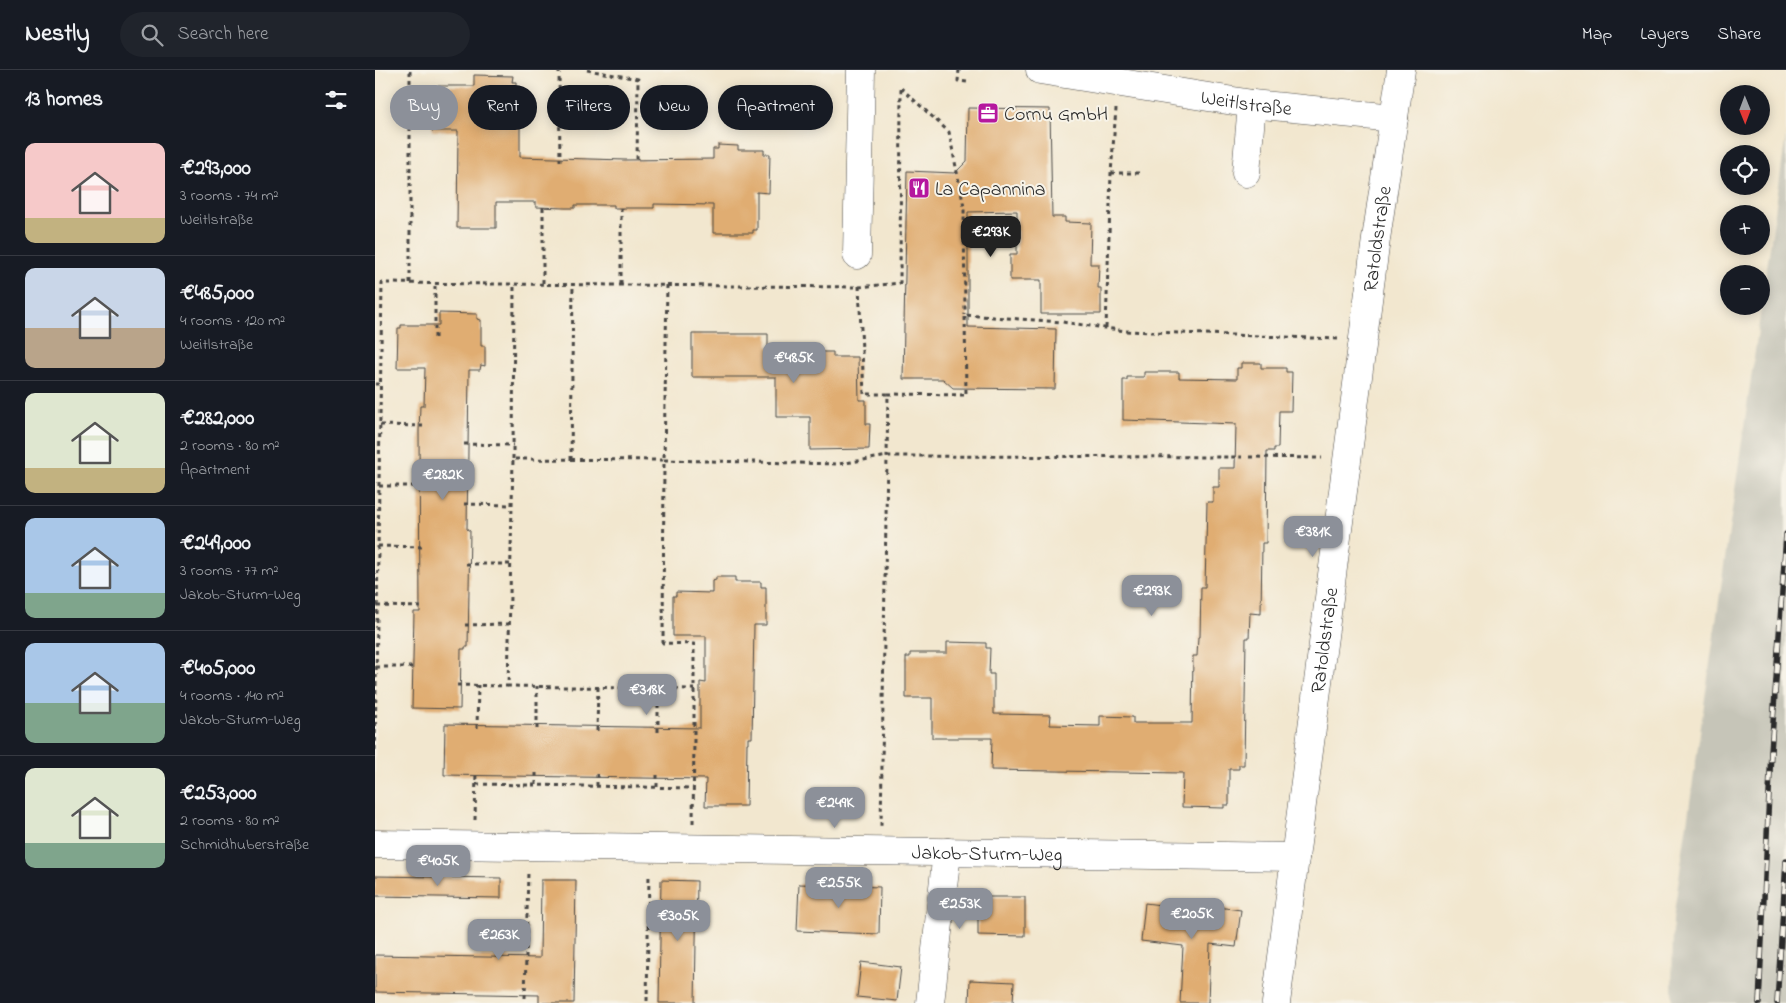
<!DOCTYPE html>
<meta charset="utf-8">
<style>
:root{--surface:#171b24;--page:#20242c;--text:#f1f3f6;--muted:#9ea1a6;--line:#363941;--accent:#8c9099}
body{margin:0;font-family:"Indie Flower",sans-serif;background:var(--page);color:var(--text);height:100vh;display:flex;flex-direction:column;font-size:19px;white-space:nowrap}
*{box-sizing:border-box;margin:0}
p{font-size:16px;color:var(--muted)}
.icon{flex:none;width:28px;height:28px;fill:none;stroke:currentColor;stroke-width:2;stroke-linecap:round;stroke-linejoin:round}
.map{position:relative;flex:1;overflow:hidden}
.drawer{display:flex;flex-direction:column;background:var(--surface);width:375px}
.drawer>*{flex:none}
.guide{position:absolute;left:15px;top:15px;width:475px;height:45px;display:flex;gap:10px}
.needle{width:32px;rotate:179deg}
.fabs{position:absolute;left:1345px;top:15px;display:grid;gap:10px}
.fabs a{display:grid;place-items:center;width:50px;height:50px;border-radius:50%;background:var(--surface);box-shadow:0 2px 12px #0003;font-size:25px}
.price{position:absolute;translate:-50% -42px;padding:0 11px;border-radius:10px;background:var(--accent);color:#fff;font-size:16px;line-height:32px;filter:drop-shadow(0 1px 2px #0008)}
.price::after{content:'';position:absolute;left:50%;top:30px;width:15px;height:11px;margin-left:-8px;background:inherit;clip-path:polygon(0 0,100% 0,50% 100%)}
.price.on{background:#222;color:#fff}
ul{padding:0;list-style:none}
li{display:flex;align-items:center;gap:15px;height:125px;padding:0 25px}
li+li{border-top:1px solid var(--line)}
li span{display:grid;place-items:center;flex:none;width:140px;height:100px;border-radius:10px;color:#555}
li>.icon{margin-inline-start:auto}
span .icon{width:60px;height:60px;fill:#fffc;stroke-width:1}
li b{font-size:21px}
h2{display:flex;justify-content:space-between;align-items:center;height:60px;padding:0 25px;font-size:21px}
.tag{padding:0 18px;border-radius:22px;background:var(--surface);box-shadow:0 2px 12px #0003;font-size:18px;line-height:45px}
.tag.on{background:var(--accent);color:#fff}
header{display:flex;align-items:center;gap:30px;box-sizing:border-box;height:70px;padding:0 25px;background:var(--surface);border-bottom:1px solid var(--line)}
header strong{font-size:24px}
nav{display:flex;gap:28px;margin-inline-start:auto;font-size:18px}
.search{width:350px;height:45px;background:var(--page);display:flex;align-items:center;gap:12px;box-sizing:border-box;padding:0 18px;border-radius:28px;color:var(--muted);font-size:19px}
main{display:flex;flex:1;min-height:0}
.map>svg:first-child{display:block}
</style>
<header>
<strong>Nestly</strong>
<div class="search"><svg class="icon" aria-label="search" viewBox="0 0 24 24"><circle cx="10" cy="10" r="6"/><path d="M15 15l6 6"/></svg>Search here</div>
<nav><a>Map</a><a>Layers</a><a>Share</a></nav>
</header>
<main>
<section class="drawer">
<h2>13 homes<svg class="icon" aria-label="filters" viewBox="0 0 24 24"><path d="M4 7h16M4 17h16"/><circle cx="9" cy="7" r="2"/><circle cx="15" cy="17" r="2"/></svg></h2>
<ul>
<li><span style="background:linear-gradient(#f6c9c9 75%,#c2b280 0)"><svg class="icon" aria-label="home" viewBox="0 0 24 24"><path d="M3 11l9-7 9 7M6 9v11h12V9"/></svg></span><div><b>€293,000</b><p>3 rooms · 74 m²</p><p>Weitlstraße</p></div></li>
<li><span style="background:linear-gradient(#c9d6e8 60%,#b9a48a 0)"><svg class="icon" aria-label="home" viewBox="0 0 24 24"><path d="M3 11l9-7 9 7M6 9v11h12V9"/></svg></span><div><b>€485,000</b><p>4 rooms · 120 m²</p><p>Weitlstraße</p></div></li>
<li><span style="background:linear-gradient(#dfe7d0 75%,#c2b280 0)"><svg class="icon" aria-label="home" viewBox="0 0 24 24"><path d="M3 11l9-7 9 7M6 9v11h12V9"/></svg></span><div><b>€282,000</b><p>2 rooms · 80 m²</p><p>Apartment</p></div></li>
<li><span style="background:linear-gradient(#a9c7e8 75%,#7fa58c 0)"><svg class="icon" aria-label="home" viewBox="0 0 24 24"><path d="M3 11l9-7 9 7M6 9v11h12V9"/></svg></span><div><b>€249,000</b><p>3 rooms · 77 m²</p><p>Jakob-Sturm-Weg</p></div></li>
<li><span style="background:linear-gradient(#a9c7e8 60%,#7fa58c 0)"><svg class="icon" aria-label="home" viewBox="0 0 24 24"><path d="M3 11l9-7 9 7M6 9v11h12V9"/></svg></span><div><b>€405,000</b><p>4 rooms · 140 m²</p><p>Jakob-Sturm-Weg</p></div></li>
<li><span style="background:linear-gradient(#dfe7d0 75%,#7fa58c 0)"><svg class="icon" aria-label="home" viewBox="0 0 24 24"><path d="M3 11l9-7 9 7M6 9v11h12V9"/></svg></span><div><b>€253,000</b><p>2 rooms · 80 m²</p><p>Schmidhuberstraße</p></div></li>
</ul>
</section>
<div class="map">
<svg width="1411" height="933" viewBox="0 0 1411 933">
<rect width="100%" height="100%" fill="#f7f3e8"/>
<filter id="ink" filterUnits="userSpaceOnUse"><feTurbulence type="fractalNoise" baseFrequency=".02" numOctaves="2"/><feDisplacementMap in="SourceGraphic" scale="10" xChannelSelector="R" yChannelSelector="G"/><feConvolveMatrix kernelMatrix="1 2 1 2 8 2 1 2 1" color-interpolation-filters="sRGB"/></filter>
<filter id="wash" filterUnits="userSpaceOnUse"><feTurbulence type="fractalNoise" baseFrequency=".0096" numOctaves="4" result="noise"/><feDisplacementMap in="SourceGraphic" scale="20" xChannelSelector="R" yChannelSelector="G"/><feGaussianBlur stdDeviation="1.12" result="paint"/><feColorMatrix in="noise" values="0 0 0 0 0 0 0 0 0 0 0 0 0 0 0 0 0 1.4 0 .05"/><feComposite in="paint" operator="in"/></filter>
<g filter="url(#wash)">
<rect width="100%" height="100%" fill="#f2e7cf"/>
<polygon fill="#c6c5b8" points="1411,66 1411,933 1297,933 1298,850"/>
<g id="blocks">
<g fill="#e0ad72">
<polygon points="99,5 138,6 137,12 141,12 141,39 145,39 145,87 250,90 338,89 338,79 343,79 343,75 363,76 363,80 389,80 389,84 395,84 394,123 382,122 382,160 378,160 378,163 338,163 338,135 279,134 279,138 239,138 239,135 200,135 200,138 190,138 161,137 161,132 121,132 121,158 82,158 83,61 57,61 58,19 62,19 62,16 99,16"/>
<polygon points="593,38 675,39 677,147 690,147 690,152 716,153 715,194 724,194 723,218 726,218 726,244 666,244 666,210 635,210 635,184 642,184 642,141 593,142 593,257 681,259 680,319 578,318 568,309 528,309 532,101 580,103 592,91"/>
<polygon points="64,243 102,244 102,249 106,250 106,276 110,276 110,296 106,295 105,300 94,300 92,459 95,461 93,577 90,577 90,579 86,579 85,639 37,638 39,542 45,542 44,361 45,336 49,336 50,298 22,298 23,258 26,258 26,255 64,255"/>
<polygon points="317,264 393,264 393,277 433,277 433,282 458,282 458,287 483,287 484,330 491,330 491,354 495,354 494,379 435,380 435,347 401,347 401,307 317,307"/>
<polygon points="866,293 886,293 886,298 911,298 911,302 917,302 916,341 904,341 903,378 899,378 899,381 892,381 891,473 887,473 886,544 875,543 874,568 871,568 869,695 864,695 864,699 854,699 854,735 849,735 849,738 807,737 808,703 616,700 617,668 557,668 557,628 531,628 531,587 535,587 535,583 572,583 572,572 611,573 611,578 615,578 614,604 619,604 619,644 676,645 675,655 725,656 725,646 758,647 758,653 817,653 818,586 822,586 823,567 825,567 826,517 830,517 832,432 838,432 838,417 844,417 844,398 860,398 861,354 748,350 748,310 752,310 752,307 769,307 769,302 804,302 804,308 862,309 862,298 866,298"/>
<polygon points="341,507 360,507 360,512 386,512 386,517 391,517 391,555 379,555 377,668 373,668 373,673 372,673 371,736 330,736 331,709 69,705 70,654 325,658 325,612 331,613 331,566 298,566 298,526 301,526 301,522 337,523 337,511 341,510"/>
<polygon points="0,806 126,808 126,828 0,826"/>
<polygon points="166,810 201,810 199,933 164,933 164,925 0,922 0,885 165,888"/>
<polygon points="286,810 322,811 320,933 284,933"/>
<polygon points="424,814 505,817 504,864 422,861"/>
<polygon points="603,827 650,827 650,866 603,865"/>
<polygon points="770,833 802,837 802,835 834,839 834,836 866,840 861,877 835,874 833,933 805,933 808,876 766,871"/>
<polygon points="486,892 526,897 522,931 482,927"/>
<polygon points="595,910 639,912 638,933 594,933"/>
</g>
</g>
</g>
<g filter="url(#ink)">
<use href="#blocks" fill-opacity="0" stroke="#494744" stroke-width="1"/>
<g fill="none" stroke-linecap="round" stroke-linejoin="round">
<g stroke="#494744" stroke-width="29">
<g id="minor">
<path id="s1" d="M665 0 877 34 1019 48"/>
<polyline points="871,103 877,34"/>
<polyline points="482,185 486,0"/>
<path id="s2" d="M0 774 920 787"/>
<polyline points="555,933 572,782"/>
<path id="s3" d="M901 933 1001 169 1026 0"/>
</g>
</g>
<g stroke="#494744" stroke-width="3" stroke-dasharray="4 4" stroke-linecap="butt">
<polyline points="184,0 185,91"/>
<polyline points="212,0 263,9 262,93"/>
<polyline points="584,0 583,11 593,12"/>
<polyline points="526,18 574,62 589,137 590,245"/>
<polyline points="736,103 764,103"/>
<polyline points="168,137 168,214"/>
<polyline points="246,138 246,215"/>
<polyline points="35,213 35,0"/>
<polyline points="292,215 289,390 138,389 133,616 319,619"/>
<polyline points="484,216 489,324 513,324 506,756"/>
<polyline points="731,258 736,103 741,39"/>
<polyline points="60,268 60,213"/>
<polyline points="0,314 6,314"/>
<polyline points="513,324 591,325 590,245 687,252 751,261 963,269"/>
<polyline points="5,355 48,356"/>
<polyline points="89,374 138,375"/>
<polyline points="874,387 947,388"/>
<polyline points="138,389 139,214"/>
<polyline points="196,390 198,214"/>
<polyline points="4,416 47,416"/>
<polyline points="89,434 137,435"/>
<polyline points="3,476 50,477"/>
<polyline points="91,494 135,494"/>
<polyline points="2,536 49,537"/>
<polyline points="90,555 134,554"/>
<polyline points="1,597 41,597"/>
<polyline points="82,615 133,616"/>
<polyline points="102,658 103,615"/>
<polyline points="162,659 162,616"/>
<polyline points="222,661 223,617"/>
<polyline points="283,662 283,618"/>
<polyline points="319,664 319,574 288,573 289,390 464,394 513,386 867,387"/>
<polyline points="0,680 7,213 484,217 525,213 526,18"/>
<polyline points="282,705 282,717"/>
<polyline points="101,714 318,718"/>
<polyline points="161,715 161,703"/>
<polyline points="222,716 222,704"/>
<polyline points="100,750 101,702"/>
<polyline points="318,753 319,669"/>
<polyline points="150,928 153,801"/>
<polyline points="272,931 274,804"/>
</g>
<use href="#minor" stroke="#fff" stroke-width="28"/>
<g stroke="#2b2b2b" stroke-width="5.5">
<g id="rail">
<polyline points="1384,933 1396,682 1411,464"/>
<polyline points="1402,933 1411,791"/>
</g>
</g>
<use href="#rail" stroke="#f7f3e8" stroke-width="4" stroke-dasharray="11" stroke-linecap="butt"/>
</g>
</g>
<defs>
<g id="office-square" transform="scale(1.125)"><rect x="-9" y="-9" width="18" height="18" rx="4" fill="#b5179e" stroke="#f7f3e8"/><path d="M-6-3h4V-5.5h4V-3h4V5H-6ZM-1-4.5V-3h2v-1.5ZM-6 0V1H6V0Z" fill="#fff"/></g>
<g id="restaurant-square" transform="scale(1.125)"><rect x="-9" y="-9" width="18" height="18" rx="4" fill="#b5179e" stroke="#f7f3e8"/><path d="M-5-6h1v4h1v-4h1v4h1v-4h1v5L-1.5 .5V6h-2V.5L-5-1ZM5-6V6H3V1.5H1.5Q1.5-4 5-6Z" fill="#fff"/></g>
</defs>
<g fill-rule="evenodd">
<use href="#office-square" x="613" y="43"/>
<use href="#restaurant-square" x="544" y="118"/>
</g>
<g text-anchor="middle" stroke-width="4" stroke-linejoin="round" paint-order="stroke">
<g font-size="20" fill="#2b2b2b" stroke="#f7f3e8">
<text dy="7" stroke="none"><textPath href="#s1" startOffset="209">Weitlstraße</textPath></text>
<text dy="7" stroke="none"><textPath href="#s3" startOffset="771">Ratoldstraße</textPath></text>
<text dy="7" stroke="none"><textPath href="#s3" startOffset="366">Ratoldstraße</textPath></text>
<text dy="7" stroke="none"><textPath href="#s2" startOffset="612">Jakob-Sturm-Weg</textPath></text>
</g>
<g font-size="20" fill="#2b2b2b" stroke="#f7f3e8" text-anchor="start">
<text x="629" y="50">Cornu GmbH</text>
<text x="560" y="125">La Capannina</text>
</g>
</g>
</svg>
<div class="fabs">
<a><svg class="needle" viewBox="-14 -14 28 28"><path d="M0-13l5 13h-10z" fill="#e53935"/><path d="M0 13l5-13h-10z" fill="#9ea1a6"/></svg></a>
<a><svg class="icon" aria-label="locate" viewBox="0 0 24 24"><circle cx="12" cy="12" r="6"/><path d="M12 2v4M12 18v4M2 12h4M18 12h4"/></svg></a>
<a>+</a>
<a>−</a>
</div>
<b class="price on" style="left:616px;top:188px">€293K</b>
<b class="price" style="left:419px;top:314px">€485K</b>
<b class="price" style="left:68px;top:431px">€282K</b>
<b class="price" style="left:938px;top:488px">€381K</b>
<b class="price" style="left:777px;top:547px">€293K</b>
<b class="price" style="left:272px;top:646px">€318K</b>
<b class="price" style="left:460px;top:759px">€249K</b>
<b class="price" style="left:63px;top:817px">€405K</b>
<b class="price" style="left:464px;top:839px">€255K</b>
<b class="price" style="left:585px;top:860px">€253K</b>
<b class="price" style="left:817px;top:870px">€205K</b>
<b class="price" style="left:303px;top:872px">€305K</b>
<b class="price" style="left:124px;top:891px">€263K</b>
<div class="guide">
<a class="tag on">Buy</a>
<a class="tag">Rent</a>
<a class="tag">Filters</a>
<a class="tag">New</a>
<a class="tag">Apartment</a>
</div>
</div>
</main>
